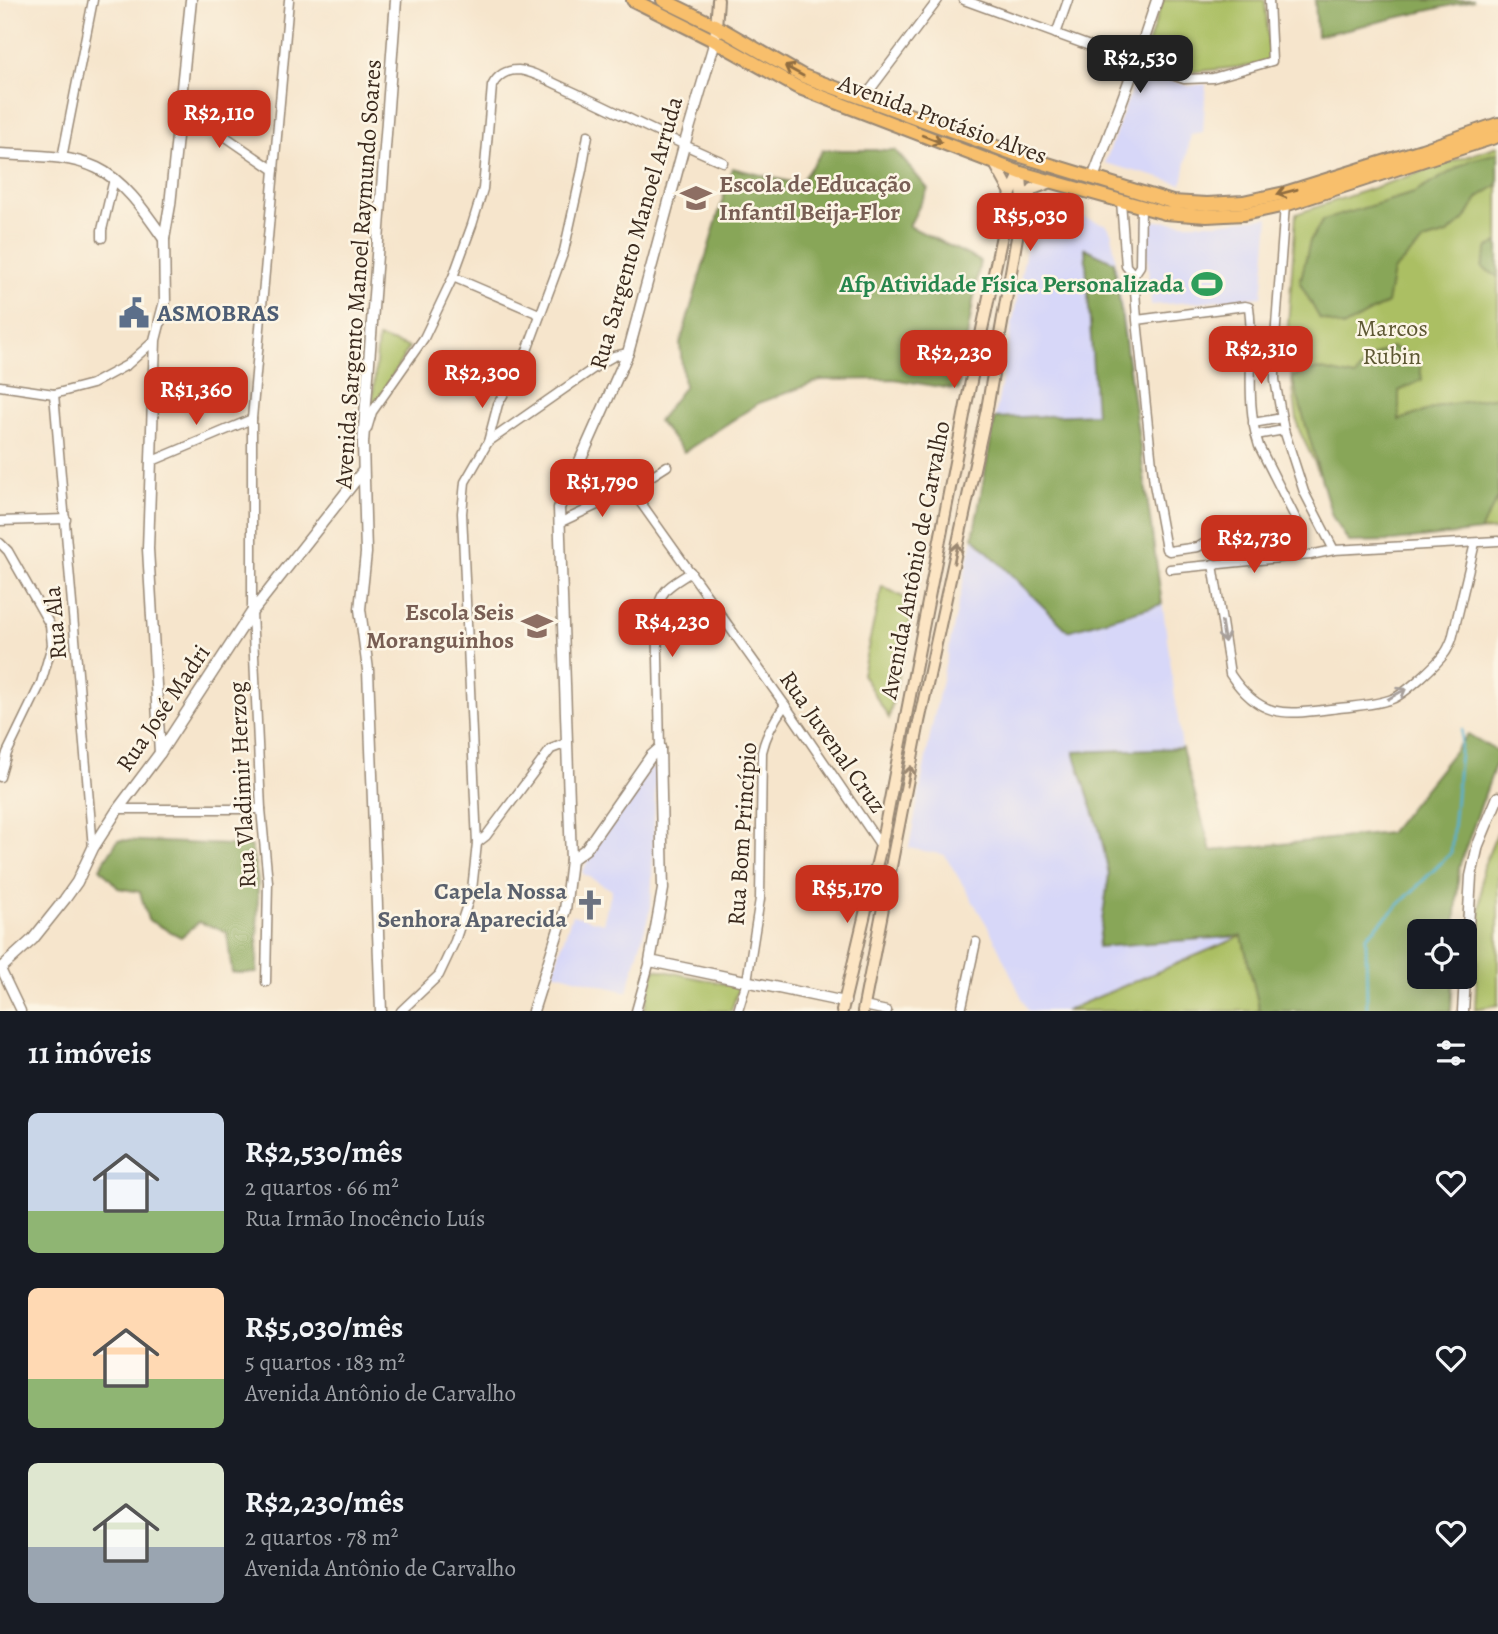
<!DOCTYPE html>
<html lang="pt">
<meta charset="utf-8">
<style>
:root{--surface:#171b24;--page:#242831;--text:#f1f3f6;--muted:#9ea1a6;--accent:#c8321e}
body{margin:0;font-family:Alegreya,serif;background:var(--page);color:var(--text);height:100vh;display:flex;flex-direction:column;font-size:26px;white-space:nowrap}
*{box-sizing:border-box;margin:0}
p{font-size:23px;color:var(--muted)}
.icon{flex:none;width:38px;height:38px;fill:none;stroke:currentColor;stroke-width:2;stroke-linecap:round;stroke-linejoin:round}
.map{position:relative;height:1011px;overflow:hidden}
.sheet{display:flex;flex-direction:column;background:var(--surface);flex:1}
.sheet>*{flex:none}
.tools{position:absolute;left:1407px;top:919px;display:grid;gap:14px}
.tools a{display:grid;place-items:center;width:70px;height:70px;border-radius:10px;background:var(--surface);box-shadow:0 4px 18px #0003;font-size:35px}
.price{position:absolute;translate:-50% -60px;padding:0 16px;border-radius:14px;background:var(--accent);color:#fff;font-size:23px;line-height:46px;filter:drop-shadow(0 2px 4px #0008)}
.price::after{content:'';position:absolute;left:50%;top:42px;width:21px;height:16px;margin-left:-10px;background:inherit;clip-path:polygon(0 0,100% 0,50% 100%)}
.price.on{background:#222;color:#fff}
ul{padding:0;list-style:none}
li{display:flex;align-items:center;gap:21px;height:175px;padding:0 28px}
li span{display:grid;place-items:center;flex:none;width:196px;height:140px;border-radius:10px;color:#555}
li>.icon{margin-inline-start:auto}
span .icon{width:84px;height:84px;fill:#fffc;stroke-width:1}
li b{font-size:30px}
h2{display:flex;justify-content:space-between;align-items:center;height:84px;padding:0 28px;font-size:30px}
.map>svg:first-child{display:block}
</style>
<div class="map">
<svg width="1498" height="1011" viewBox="0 0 1498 1011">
<rect width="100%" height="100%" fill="#fcf5e5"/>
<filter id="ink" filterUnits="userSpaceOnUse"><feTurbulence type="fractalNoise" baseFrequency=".0143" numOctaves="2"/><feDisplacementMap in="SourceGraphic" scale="14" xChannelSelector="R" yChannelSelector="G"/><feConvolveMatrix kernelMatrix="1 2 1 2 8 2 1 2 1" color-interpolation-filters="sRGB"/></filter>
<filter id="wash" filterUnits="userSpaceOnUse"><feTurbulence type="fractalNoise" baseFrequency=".00686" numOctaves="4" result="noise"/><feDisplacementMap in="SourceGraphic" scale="28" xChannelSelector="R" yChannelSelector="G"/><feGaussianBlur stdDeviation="1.57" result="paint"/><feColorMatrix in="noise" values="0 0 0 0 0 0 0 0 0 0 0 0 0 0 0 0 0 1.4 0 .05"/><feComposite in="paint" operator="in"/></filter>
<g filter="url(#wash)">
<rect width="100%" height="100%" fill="#f6e5cc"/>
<g fill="#d7d7f8">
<polygon points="1139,68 1188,86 1206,84 1203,132 1191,134 1182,184 1105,163"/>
<polygon points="1047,206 1107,225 1112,234 1182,748 1211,851 1242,936 1065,1011 1028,1011 990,930 945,855 909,848 932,726 973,537 1032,217"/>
<polygon points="1269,217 1262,297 1151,305 1144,220 1184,223 1219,223"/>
<polygon points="649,768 656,769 651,907 627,992 553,972 572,915 603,923 612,890 582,873 591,853"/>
</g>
<g fill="#abbf63" stroke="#737440" stroke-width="2">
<polygon points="1163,0 1265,0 1270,64 1191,72 1144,56"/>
<polygon points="1498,146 1498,530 1350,537 1298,428 1287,340 1296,214"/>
<polygon points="378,338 409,347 372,411"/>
<polygon points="882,586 914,603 889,718 862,674"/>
<polygon points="1498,831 1498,1005 1475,1009 1482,870"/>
<polygon points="1242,936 1260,1011 1065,1011"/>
<polygon points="655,969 739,987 731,1011 644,1011"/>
</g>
<g fill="#88a659" stroke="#62683c" stroke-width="2">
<polygon points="1315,0 1474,0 1317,36"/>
<polygon points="823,150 895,150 928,189 909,226 980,261 958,390 894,379 821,380 759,403 684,452 658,421 684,387 680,344 732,168 799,184"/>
<polygon points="1498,153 1498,183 1496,186 1479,197 1464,220 1447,234 1424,241 1393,271 1387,303 1343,327 1320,319 1300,283 1310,241 1323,220 1414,193 1471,160"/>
<polygon points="1498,243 1498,277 1482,267 1488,247"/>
<polygon points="1085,248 1114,262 1162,604 1068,631 973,537 995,418 1096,414"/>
<polygon points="1391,347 1419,359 1422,380 1399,391 1399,420 1444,405 1498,397 1498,498 1480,531 1393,541 1349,542 1332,516 1292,377 1318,369 1355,377 1368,359"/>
<polygon points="1468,734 1498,752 1498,757 1459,867 1455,931 1419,931 1419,976 1453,977 1451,1011 1260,1011 1242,936 1098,947 1109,875 1100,832 1074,752 1182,748 1211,851 1389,833"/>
<polygon points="118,840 251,846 258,881 257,973 232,973 227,932 199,922 181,937 148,920 140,892 118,888 100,868"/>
</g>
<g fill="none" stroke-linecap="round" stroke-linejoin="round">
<polyline stroke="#53b2d2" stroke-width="2.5" points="1367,1011 1366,937 1451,853 1462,730"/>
</g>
</g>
<g filter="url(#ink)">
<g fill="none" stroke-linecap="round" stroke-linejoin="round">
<g stroke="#988875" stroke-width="11">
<g id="minor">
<polyline points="964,0 1136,63 1184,79 1213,78 1272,61 1269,0"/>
<polyline points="1056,34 1068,0"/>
<polyline points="864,98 938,0"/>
<polyline points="181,106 274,170"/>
<polyline points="62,158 93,0"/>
<polyline points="1121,201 1126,266 1134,275 1140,266 1141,206"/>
<polyline points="1285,205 1275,339 1275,380 1284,430 1304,492 1334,550"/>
<polyline points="102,238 102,230 114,179"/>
<path d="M1134 275 1137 320 1245 306 1249 307C1255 354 1244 401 1259 446L1302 531 1301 534 1279 542 1256 536 1212 539 1198 547 1169 551 1166 549 1154 484 1137 320"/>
<polyline points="453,277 539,314"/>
<polyline points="0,386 54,394 92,384 127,365 155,340"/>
<polyline points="54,394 93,848"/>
<polyline points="1253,423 1282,418"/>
<path d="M367 429 372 412 424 338 453 277 472 225 483 189 492 86C497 76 506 70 518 70 534 71 552 83 567 89 620 113 670 140 723 162"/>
<polyline points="1256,435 1284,430"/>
<polyline points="488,442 600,364 614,356 628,353"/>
<polyline points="150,462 252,419"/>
<polyline points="631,489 785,705 881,846"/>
<polyline points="0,521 66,519"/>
<polyline points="559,523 631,489 667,466"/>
<polyline points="0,543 8,551 50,625 52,645 41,683 7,753 0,777"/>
<path d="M1213 564 1230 674C1262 722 1288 714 1339 708 1354 706 1377 705 1392 699 1405 694 1436 665 1445 653 1448 649 1450 644 1452 639L1475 543"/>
<polyline points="1170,569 1310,555 1334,550 1498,541"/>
<path d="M660 748 657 612C661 587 672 585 691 572"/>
<polyline points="118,809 261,809"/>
<polyline points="477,843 486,836 551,749 567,743"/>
<polyline points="0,967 21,1011"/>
<polyline points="266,982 268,882 261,809 252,612 252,419 289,0"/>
<polyline points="864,1006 887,1011"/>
<polyline points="401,1011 439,975 455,941 472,890 477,843 462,513 465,482 488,442 498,404 525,356 564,251 582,170 588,135"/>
<polyline points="636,1011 650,961"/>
<path d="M738 1011 747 981 760 899 762 752C766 734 774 720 785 705"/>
<polyline points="961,1011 976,942"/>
</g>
</g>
<g stroke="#988875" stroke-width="13">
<g id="tertiary">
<path d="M0 154C32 156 67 154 97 168 125 181 147 215 164 239"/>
<polyline points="1093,178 1136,63 1157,0"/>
<polyline points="660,748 663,889 650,961 845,1002"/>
<polyline points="160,753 148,549 155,340 165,301 164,239 170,205 191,0"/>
<polyline points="571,860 586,849 651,756 660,748"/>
<polyline points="0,969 33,939 65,899 77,882 93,848 118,809 160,753 252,612 363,471"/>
<polyline points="381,1011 368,670 360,609 366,553 363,443 396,0"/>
<polyline points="533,1011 565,910 571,860 559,508 628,353 684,146 715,41"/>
<polyline points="1463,1011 1471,876 1478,845 1498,797"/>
</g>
</g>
<g stroke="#988875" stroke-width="14">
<g id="secondary">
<polyline points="715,41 718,0"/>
<polyline points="994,162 1011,193"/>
<polyline points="1023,203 1033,189 1051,182"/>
<polyline points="842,1011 881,846 966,405 1011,193 1021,173"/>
<polyline points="863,1011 919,722 987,409 1023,203 1021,175"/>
</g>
</g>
<g stroke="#988875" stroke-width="16">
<g id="primary">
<polyline points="633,0 715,41 797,87 1021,173 1165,213 1207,216 1244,214 1285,205 1498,136"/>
<polyline points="663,0 716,26 803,76 1018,155 1172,202 1207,204 1243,202 1285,193 1422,150 1498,124"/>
</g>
</g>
<use href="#minor" stroke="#fff" stroke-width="8"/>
<use href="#tertiary" stroke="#fff" stroke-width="10"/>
<use href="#secondary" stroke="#fce5c4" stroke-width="10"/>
<use href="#primary" stroke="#f8bf6c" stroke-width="12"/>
</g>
<defs><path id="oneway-shaft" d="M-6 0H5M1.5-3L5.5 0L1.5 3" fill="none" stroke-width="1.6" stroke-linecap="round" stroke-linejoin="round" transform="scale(1.75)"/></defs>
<g stroke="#906d41">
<use href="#oneway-shaft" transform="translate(794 71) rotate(-151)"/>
<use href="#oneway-shaft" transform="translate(932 139) rotate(21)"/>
<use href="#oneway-shaft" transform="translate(1287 192) rotate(165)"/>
</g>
<g stroke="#9c8871">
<use href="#oneway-shaft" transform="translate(956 553) rotate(-78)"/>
<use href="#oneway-shaft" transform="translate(909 776) rotate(-79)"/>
</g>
<g stroke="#a79f9a">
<use href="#oneway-shaft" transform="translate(1223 632) rotate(81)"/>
<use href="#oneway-shaft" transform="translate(1397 694) rotate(-30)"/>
</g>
</g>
<defs>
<g id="school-bare" transform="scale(2.415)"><path d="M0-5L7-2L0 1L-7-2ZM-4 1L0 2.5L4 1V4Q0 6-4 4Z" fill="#8d6e63" stroke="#fcf5e5" stroke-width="2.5" paint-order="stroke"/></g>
<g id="stadium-bare" transform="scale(2.415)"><path d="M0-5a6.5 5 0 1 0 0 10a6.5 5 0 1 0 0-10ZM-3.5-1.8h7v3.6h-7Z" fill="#2e9e5b" stroke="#fcf5e5" stroke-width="2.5" paint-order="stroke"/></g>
<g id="civic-bare" transform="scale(2.415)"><path d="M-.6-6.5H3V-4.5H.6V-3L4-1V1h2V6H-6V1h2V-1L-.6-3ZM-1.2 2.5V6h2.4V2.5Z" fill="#5c6f8a" stroke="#fcf5e5" stroke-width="2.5" paint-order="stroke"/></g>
<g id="church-bare" transform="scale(2.415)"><path d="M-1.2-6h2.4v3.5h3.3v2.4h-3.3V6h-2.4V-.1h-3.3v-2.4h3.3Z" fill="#6b7280" stroke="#fcf5e5" stroke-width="2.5" paint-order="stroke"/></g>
</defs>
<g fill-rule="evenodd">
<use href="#school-bare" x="696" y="198"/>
<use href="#stadium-bare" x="1207" y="284"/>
<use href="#civic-bare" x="134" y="313"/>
<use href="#school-bare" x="537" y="626"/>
<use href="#church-bare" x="590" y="905"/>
</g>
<g text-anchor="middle" stroke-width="5" stroke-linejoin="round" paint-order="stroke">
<g font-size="24" fill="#3b2a1e" stroke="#fcf5e5">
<text transform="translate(943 119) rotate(20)" y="8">Avenida Protásio Alves</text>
<text transform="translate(636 233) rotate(-74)" y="8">Rua Sargento Manoel Arruda</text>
<text transform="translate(358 274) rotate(-86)" y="8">Avenida Sargento Manoel Raymundo Soares</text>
<text transform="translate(915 560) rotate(-79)" y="8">Avenida Antônio de Carvalho</text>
<text transform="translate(55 623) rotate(-95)" y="8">Rua Ala</text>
<text transform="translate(163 708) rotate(-56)" y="8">Rua José Madri</text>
<text transform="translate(833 742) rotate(55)" y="8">Rua Juvenal Cruz</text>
<text transform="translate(242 785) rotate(-93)" y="8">Rua Vladimir Herzog</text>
<text transform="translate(742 834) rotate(-86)" y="8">Rua Bom Princípio</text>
</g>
<g font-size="24" font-weight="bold" fill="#785e54" stroke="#fcf5e5" text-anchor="start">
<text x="719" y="192">Escola de Educação<tspan x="719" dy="28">Infantil Beija-Flor</tspan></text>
<text x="514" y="620" text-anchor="end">Escola Seis<tspan x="514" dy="28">Moranguinhos</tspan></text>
</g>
<g font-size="24" font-weight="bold" fill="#27864d" stroke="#fcf5e5" text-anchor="end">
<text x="1184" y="292">Afp Atividade Física Personalizada</text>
</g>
<g font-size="24" font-weight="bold" fill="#4e5e75" stroke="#fcf5e5" text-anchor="start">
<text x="157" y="321">ASMOBRAS</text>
</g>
<g font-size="24" fill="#5d5733" stroke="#fcf5e5">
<text x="1392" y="336">Marcos<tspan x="1392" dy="28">Rubin</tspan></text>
</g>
<g font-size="24" font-weight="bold" fill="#5b616d" stroke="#fcf5e5" text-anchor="end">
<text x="567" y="899">Capela Nossa<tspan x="567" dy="28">Senhora Aparecida</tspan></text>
</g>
</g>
</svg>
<div class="tools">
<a><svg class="icon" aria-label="locate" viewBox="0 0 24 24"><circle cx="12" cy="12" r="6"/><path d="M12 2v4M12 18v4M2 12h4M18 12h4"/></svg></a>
</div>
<b class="price on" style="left:1140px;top:95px">R$2,530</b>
<b class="price" style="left:219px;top:150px">R$2,110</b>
<b class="price" style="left:1030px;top:253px">R$5,030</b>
<b class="price" style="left:1261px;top:386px">R$2,310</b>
<b class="price" style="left:954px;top:390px">R$2,230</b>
<b class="price" style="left:482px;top:410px">R$2,300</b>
<b class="price" style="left:196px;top:427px">R$1,360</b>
<b class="price" style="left:602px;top:519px">R$1,790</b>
<b class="price" style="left:1254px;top:575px">R$2,730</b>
<b class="price" style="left:672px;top:659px">R$4,230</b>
<b class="price" style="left:847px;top:925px">R$5,170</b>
</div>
<section class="sheet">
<h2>11 imóveis<svg class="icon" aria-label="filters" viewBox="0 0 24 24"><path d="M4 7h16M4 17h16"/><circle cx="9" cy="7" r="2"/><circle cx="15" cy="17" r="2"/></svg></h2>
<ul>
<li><span style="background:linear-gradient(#c9d6e8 70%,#8fb573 0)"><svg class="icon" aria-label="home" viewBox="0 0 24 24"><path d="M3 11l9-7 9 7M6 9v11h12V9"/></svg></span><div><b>R$2,530/mês</b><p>2 quartos · 66 m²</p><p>Rua Irmão Inocêncio Luís</p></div><svg class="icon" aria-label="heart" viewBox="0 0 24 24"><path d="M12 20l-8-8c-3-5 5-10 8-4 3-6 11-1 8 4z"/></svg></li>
<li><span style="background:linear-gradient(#ffd9b3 65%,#8fb573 0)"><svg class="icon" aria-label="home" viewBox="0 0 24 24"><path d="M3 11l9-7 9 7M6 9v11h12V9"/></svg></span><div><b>R$5,030/mês</b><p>5 quartos · 183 m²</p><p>Avenida Antônio de Carvalho</p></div><svg class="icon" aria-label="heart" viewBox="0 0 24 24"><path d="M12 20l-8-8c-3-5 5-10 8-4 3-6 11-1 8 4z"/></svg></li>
<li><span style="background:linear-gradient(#dfe7d0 60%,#9aa5b1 0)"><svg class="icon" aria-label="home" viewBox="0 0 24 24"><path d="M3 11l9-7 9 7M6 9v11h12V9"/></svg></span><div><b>R$2,230/mês</b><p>2 quartos · 78 m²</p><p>Avenida Antônio de Carvalho</p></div><svg class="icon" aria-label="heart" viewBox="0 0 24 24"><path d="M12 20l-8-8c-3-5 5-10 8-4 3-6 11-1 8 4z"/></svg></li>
</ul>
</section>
